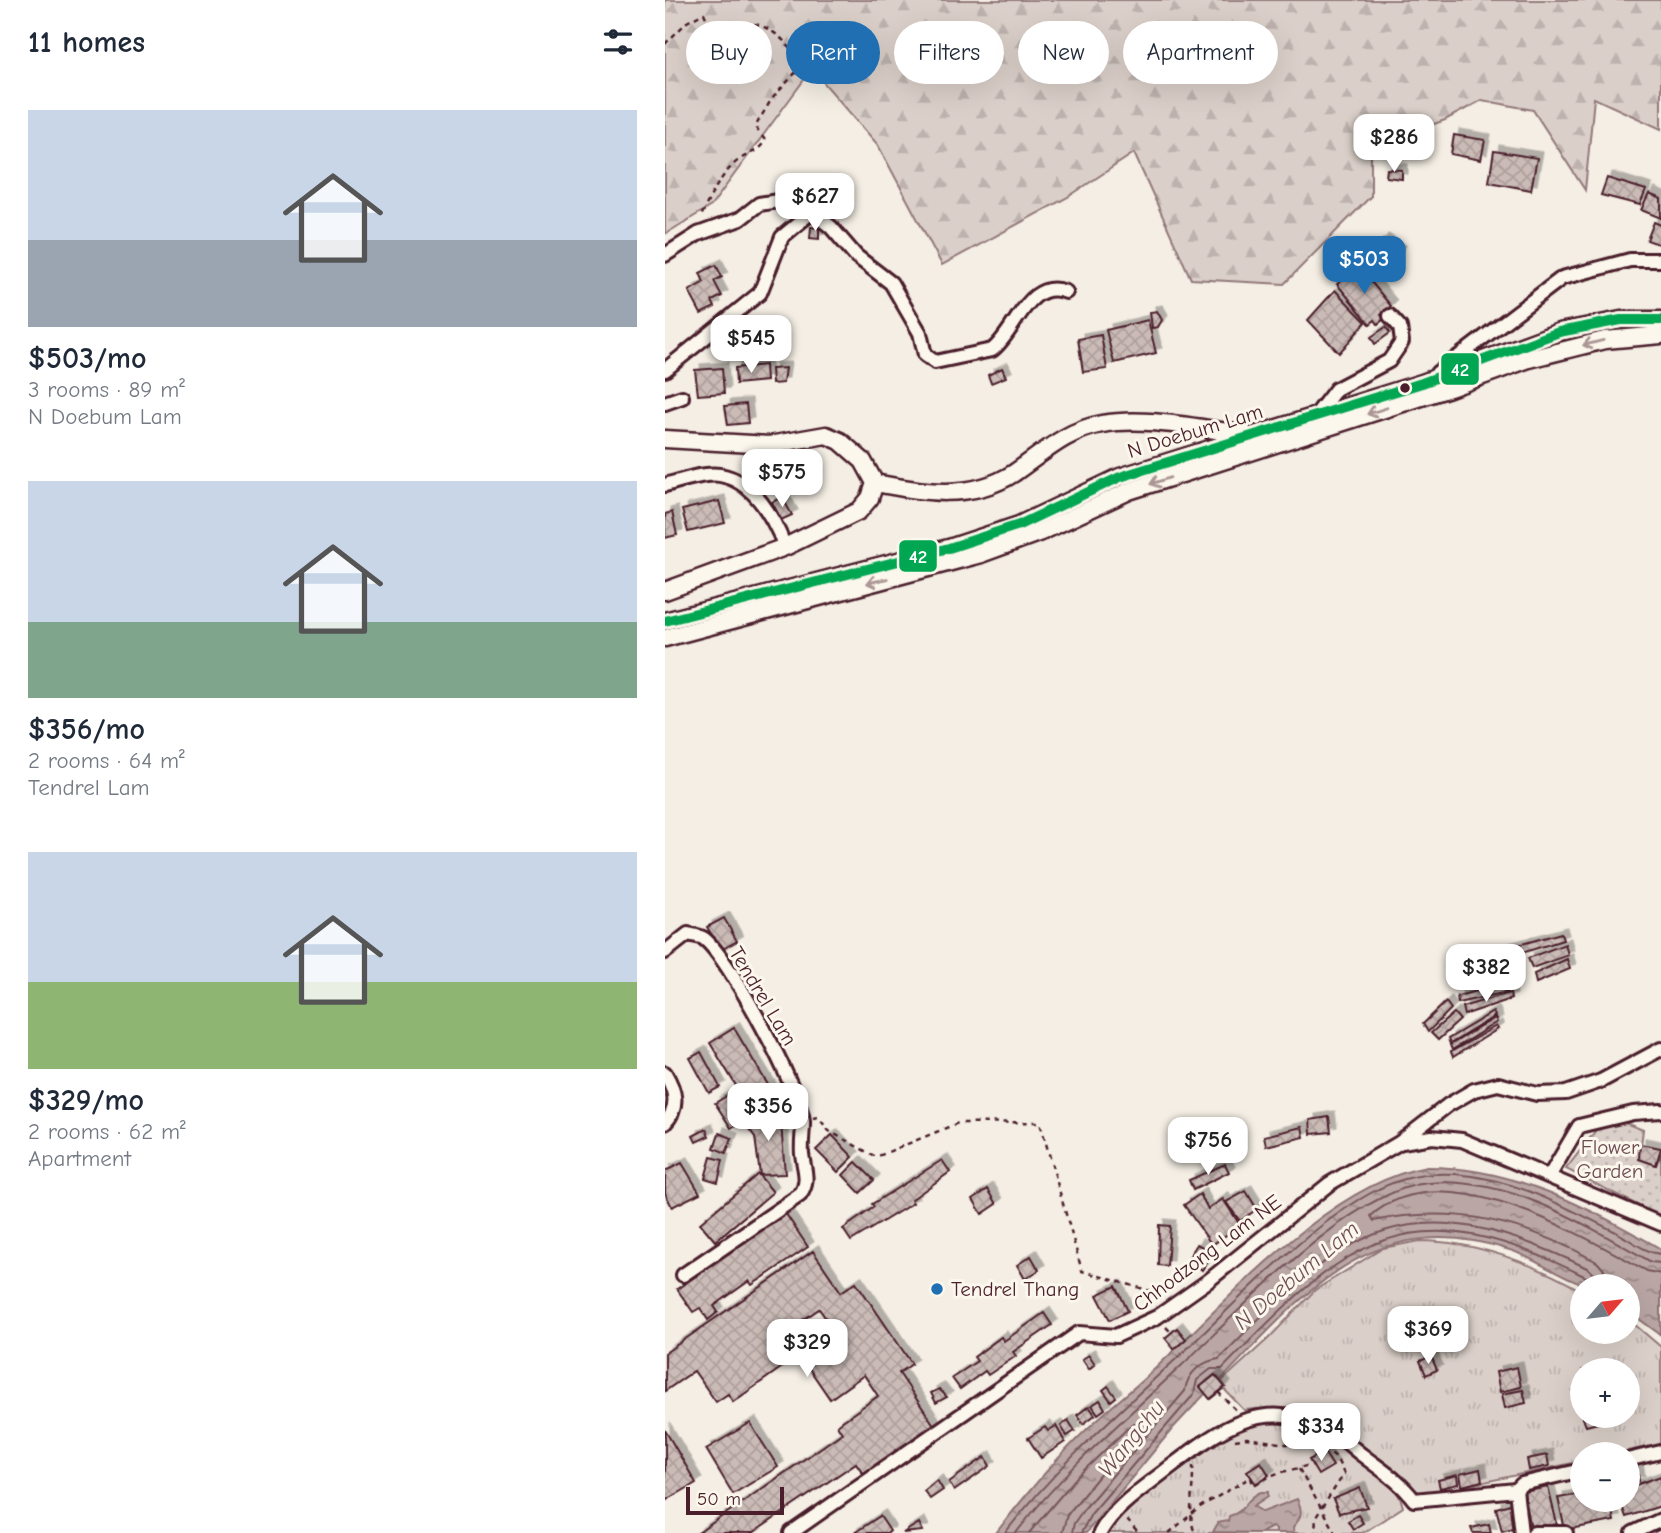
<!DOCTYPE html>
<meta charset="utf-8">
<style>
:root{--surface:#fff;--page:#f2f2f3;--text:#1f2937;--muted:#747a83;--accent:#1f6fb2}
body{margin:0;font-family:"Comic Neue",sans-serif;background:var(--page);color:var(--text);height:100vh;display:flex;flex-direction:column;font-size:26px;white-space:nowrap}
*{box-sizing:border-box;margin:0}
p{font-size:23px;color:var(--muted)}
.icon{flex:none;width:38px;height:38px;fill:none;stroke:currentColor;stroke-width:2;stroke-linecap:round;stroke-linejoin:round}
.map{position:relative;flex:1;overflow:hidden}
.panel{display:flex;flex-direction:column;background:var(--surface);width:665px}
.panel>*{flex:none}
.hud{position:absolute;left:21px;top:21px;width:665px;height:63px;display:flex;gap:14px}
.needle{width:46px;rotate:62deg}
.fabs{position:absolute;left:905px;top:1274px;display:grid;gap:14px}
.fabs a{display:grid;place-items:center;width:70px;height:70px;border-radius:50%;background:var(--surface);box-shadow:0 7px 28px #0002;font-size:35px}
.scale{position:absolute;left:21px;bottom:18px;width:98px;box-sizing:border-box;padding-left:7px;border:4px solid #4a1f2b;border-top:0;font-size:19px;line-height:24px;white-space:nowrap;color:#4a1f2b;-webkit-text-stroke:5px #fbf7ec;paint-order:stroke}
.price{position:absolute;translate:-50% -60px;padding:0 16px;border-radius:14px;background:#fff;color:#222;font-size:23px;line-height:46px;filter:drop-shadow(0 2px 4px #0008)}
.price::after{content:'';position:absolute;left:50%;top:42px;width:21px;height:16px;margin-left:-10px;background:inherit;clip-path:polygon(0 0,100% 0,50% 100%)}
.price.active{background:var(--accent);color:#fff}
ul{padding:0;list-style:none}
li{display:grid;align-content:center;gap:14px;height:371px;padding:0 28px}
li span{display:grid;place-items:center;height:217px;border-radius:0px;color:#555}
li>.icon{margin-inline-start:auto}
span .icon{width:126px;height:126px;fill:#fffc;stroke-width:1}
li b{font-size:30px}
h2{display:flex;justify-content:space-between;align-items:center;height:84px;padding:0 28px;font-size:30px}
.tag{padding:0 24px;border-radius:32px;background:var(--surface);box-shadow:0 7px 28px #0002;font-size:24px;line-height:63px}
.tag.active{background:var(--accent);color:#fff}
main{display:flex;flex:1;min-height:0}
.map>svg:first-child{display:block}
</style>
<main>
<section class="panel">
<h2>11 homes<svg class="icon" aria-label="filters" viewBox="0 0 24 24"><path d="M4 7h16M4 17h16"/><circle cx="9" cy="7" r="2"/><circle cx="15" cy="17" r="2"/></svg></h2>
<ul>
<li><span style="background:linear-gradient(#c9d6e8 60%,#9aa5b1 0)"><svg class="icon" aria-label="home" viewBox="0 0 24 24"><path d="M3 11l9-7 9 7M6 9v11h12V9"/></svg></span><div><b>$503/mo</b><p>3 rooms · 89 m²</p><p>N Doebum Lam</p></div></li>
<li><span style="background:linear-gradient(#c9d6e8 65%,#7fa58c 0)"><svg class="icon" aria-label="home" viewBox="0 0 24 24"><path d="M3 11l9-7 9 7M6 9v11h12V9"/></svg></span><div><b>$356/mo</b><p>2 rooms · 64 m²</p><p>Tendrel Lam</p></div></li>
<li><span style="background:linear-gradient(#c9d6e8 60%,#8fb573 0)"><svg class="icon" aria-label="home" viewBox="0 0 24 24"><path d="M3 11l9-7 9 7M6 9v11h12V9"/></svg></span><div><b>$329/mo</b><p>2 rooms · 62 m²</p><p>Apartment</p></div></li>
</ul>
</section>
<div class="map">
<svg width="996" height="1533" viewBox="0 0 996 1533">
<defs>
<pattern id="grass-dots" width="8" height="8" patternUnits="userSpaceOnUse" patternTransform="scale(1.75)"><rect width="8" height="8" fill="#dbd0c9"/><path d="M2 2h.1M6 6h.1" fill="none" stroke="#bdb2ad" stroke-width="1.8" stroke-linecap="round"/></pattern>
<pattern id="forest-firs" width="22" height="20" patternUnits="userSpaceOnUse" patternTransform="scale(1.75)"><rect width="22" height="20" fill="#dbd0c9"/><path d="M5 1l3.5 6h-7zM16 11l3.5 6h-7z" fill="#bdb2ad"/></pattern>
<pattern id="park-tufts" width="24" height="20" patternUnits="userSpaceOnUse" patternTransform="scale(1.75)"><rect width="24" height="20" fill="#dbd0c9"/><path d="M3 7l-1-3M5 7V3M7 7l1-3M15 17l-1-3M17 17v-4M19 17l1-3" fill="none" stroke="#bdb2ad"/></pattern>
<pattern id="water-ripples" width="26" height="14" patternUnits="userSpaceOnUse" patternTransform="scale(1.75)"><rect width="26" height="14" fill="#baa7a5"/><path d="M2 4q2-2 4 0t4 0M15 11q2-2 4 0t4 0" fill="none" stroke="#998787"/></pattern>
<pattern id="building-cross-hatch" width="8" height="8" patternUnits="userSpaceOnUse" patternTransform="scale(1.75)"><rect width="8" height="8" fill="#cabbb6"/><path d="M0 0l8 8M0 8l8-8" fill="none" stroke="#afa09d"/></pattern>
<filter id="shadow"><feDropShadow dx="5.5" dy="-5.5" stdDeviation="0" flood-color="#0004"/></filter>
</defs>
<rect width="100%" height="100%" fill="#f4eee4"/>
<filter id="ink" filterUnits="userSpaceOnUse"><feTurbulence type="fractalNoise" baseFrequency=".0143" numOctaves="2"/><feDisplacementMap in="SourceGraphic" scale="14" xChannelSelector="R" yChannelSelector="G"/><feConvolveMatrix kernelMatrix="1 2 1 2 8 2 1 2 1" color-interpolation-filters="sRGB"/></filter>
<g filter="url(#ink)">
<polygon fill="url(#grass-dots)" stroke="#92787a" stroke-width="2" points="942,1116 978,1130 974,1159 991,1165 996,1153 996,1217 901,1169"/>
<polygon fill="url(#forest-firs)" stroke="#92787a" stroke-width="2" points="0,0 996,0 996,129 929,98 920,190 868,110 817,100 780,120 706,147 706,196 619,284 526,279 469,153 403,197 277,265 213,145 147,69 46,206 0,234"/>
<g fill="url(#park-tufts)" stroke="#92787a" stroke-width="2" fill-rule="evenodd">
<path d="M755 1241C810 1241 870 1264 917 1291V1332H962L963 1319 996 1347V1444L948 1454H917V1461L750 1497C695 1447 661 1399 579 1410L559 1389 561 1387 557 1381 604 1338 650 1290 718 1248ZM917 1370H962V1416H917Z"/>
<path d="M593 1420C607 1421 623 1419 637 1423 667 1431 732 1476 738 1507L698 1533H440C475 1489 540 1441 593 1420Z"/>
</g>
<g fill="url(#water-ripples)" stroke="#8d7174" stroke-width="2">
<path d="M762 1167C849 1167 922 1207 996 1249V1335L963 1311 962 1286C950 1286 937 1288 925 1286 906 1284 870 1259 848 1251 710 1205 642 1290 555 1381L550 1375 536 1386 541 1393 508 1428 421 1533H331C358 1498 386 1464 418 1433 443 1408 472 1387 497 1362 566 1297 666 1183 762 1167Z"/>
<path d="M596 1492H603V1496L588 1506 598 1512 632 1499C638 1511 637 1517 628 1527L629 1533H611V1529L607 1527 596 1533 548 1532 553 1523 563 1521 564 1516C580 1513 581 1497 596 1492Z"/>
</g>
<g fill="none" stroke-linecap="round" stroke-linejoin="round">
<g stroke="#77555c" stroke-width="2">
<path d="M944 1286 941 1272 932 1262C862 1222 789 1204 709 1221L706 1216C777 1152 914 1234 982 1271L996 1274"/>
<path d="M340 1533C395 1462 461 1406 526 1345 582 1292 637 1232 704 1194 730 1179 760 1172 790 1174 848 1178 898 1206 949 1231 963 1238 980 1253 996 1254"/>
<path d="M351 1533C399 1470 458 1421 515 1367 573 1313 685 1189 764 1183 843 1176 920 1224 986 1262L996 1263"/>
<polyline points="364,1533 411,1478 468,1423 473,1423 473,1428 402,1515 397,1533"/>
<path d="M407 1533 409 1523 419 1509 520 1391C522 1373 537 1361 554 1359 683 1225 744 1181 924 1269L932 1277 934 1286"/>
<path d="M416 1533 426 1514 529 1394 532 1380 546 1369H557C683 1238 744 1187 921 1277L925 1286"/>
</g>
</g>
<g fill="url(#building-cross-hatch)" stroke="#4a1f2b" stroke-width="2" filter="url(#shadow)">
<polygon points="789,135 820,140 816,160 786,154"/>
<polygon points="829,151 872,158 866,190 824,182"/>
<polygon points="722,169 737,170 737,179 721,177"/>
<polygon points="942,178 981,190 975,205 936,195"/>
<polygon points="984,194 996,199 996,218 976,210"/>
<polygon points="989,222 996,225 996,245 982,240"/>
<polygon points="146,227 154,228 154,239 145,238"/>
<polygon points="718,240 735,251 729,261 711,249"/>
<polygon points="51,265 57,277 49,281 57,296 47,301 50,307 36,314 24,291 39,282 35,273"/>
<polygon points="693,266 726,306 716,315 719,319 713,324 710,320 705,324 672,284"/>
<polygon points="670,290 701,322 674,353 643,320"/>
<polygon points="492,311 497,320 493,327 487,328 485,312"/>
<polygon points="483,320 491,353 449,363 441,330"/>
<polygon points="721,327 725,333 710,344 706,337"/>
<polygon points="436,335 442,369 418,372 413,339"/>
<polygon points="100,365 101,381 71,384 70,368"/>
<polygon points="57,368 59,393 33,395 30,370"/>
<polygon points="120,368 118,383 107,384 106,369"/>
<polygon points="337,368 341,377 326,383 323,375"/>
<polygon points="81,404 83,423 63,425 60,406"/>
<polygon points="117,497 127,515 116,520 107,502"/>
<polygon points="54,501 60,523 23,532 17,510"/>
<polygon points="7,512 12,535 0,538 0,514"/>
<polygon points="59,918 72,941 56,950 42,927"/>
<polygon points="896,933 898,940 841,958 839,949"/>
<polygon points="900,944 903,955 867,968 863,958"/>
<polygon points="902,959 905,969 871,983 869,974"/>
<polygon points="841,984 842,992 793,1003 792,996"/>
<polygon points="845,993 846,999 799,1015 797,1007"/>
<polygon points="781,1002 786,1009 763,1032 758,1024"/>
<polygon points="828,1012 830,1016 785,1044 783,1039"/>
<polygon points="789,1013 795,1020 773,1040 766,1033"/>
<polygon points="830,1018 832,1022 787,1050 785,1045"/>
<polygon points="831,1026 833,1029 788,1057 786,1052"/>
<polygon points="69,1028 112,1100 66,1128 50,1103 73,1089 45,1043"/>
<polygon points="36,1052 55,1087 44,1093 25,1058"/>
<polygon points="104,1109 116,1123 120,1174 95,1175 90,1137 80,1124"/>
<polygon points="664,1117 666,1132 646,1134 645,1120"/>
<polygon points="637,1127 639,1137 601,1146 599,1136"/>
<polygon points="41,1129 44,1136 31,1142 28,1136"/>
<polygon points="54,1133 67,1138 61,1153 49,1148"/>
<polygon points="550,1134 555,1142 520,1161 516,1152"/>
<polygon points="167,1135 188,1157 173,1172 151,1150"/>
<polygon points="975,1144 996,1148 991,1165 974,1159"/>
<polygon points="46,1157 58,1160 53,1182 40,1178"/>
<polygon points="277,1160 285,1172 246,1200 248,1203 186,1241 178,1229 209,1207 207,1204"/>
<polygon points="191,1162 209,1180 195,1193 178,1175"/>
<polygon points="17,1163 35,1193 7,1207 0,1193 0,1171"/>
<polygon points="560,1164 564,1172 528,1190 524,1180"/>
<polygon points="93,1174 108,1192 50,1241 35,1223"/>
<polygon points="323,1189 332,1204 317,1214 308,1199"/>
<polygon points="581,1191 592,1209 575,1221 561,1202"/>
<polygon points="535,1194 543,1209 558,1199 575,1225 547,1245 519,1205"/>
<polygon points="121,1214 143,1247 87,1285 84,1281 49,1306 53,1312 43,1320 35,1308 28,1312 12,1289"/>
<polygon points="494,1225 505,1226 502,1266 493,1265"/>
<polygon points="532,1244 543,1250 539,1256 544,1259 537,1270 523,1259"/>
<polygon points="148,1251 176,1292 191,1282 247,1364 234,1373 271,1428 200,1476 191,1463 88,1533 33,1533 177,1433 172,1425 213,1396 199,1375 165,1399 130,1348 165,1324 154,1309 115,1336 130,1358 68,1402 63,1394 51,1402 29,1371 0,1391 0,1353"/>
<polygon points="366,1256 374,1270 360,1279 352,1265"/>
<polygon points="451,1286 463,1311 445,1320 432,1295"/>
<polygon points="379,1313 387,1325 348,1352 351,1356 323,1375 320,1371 295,1389 287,1378 312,1361 309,1357 336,1337 339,1341"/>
<polygon points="512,1328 521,1339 509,1349 500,1338"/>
<polygon points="424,1355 430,1364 424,1369 417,1359"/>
<polygon points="766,1356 772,1370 761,1375 755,1361"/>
<polygon points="852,1367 856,1387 835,1392 831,1372"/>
<polygon points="550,1375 560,1387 545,1399 535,1387"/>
<polygon points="443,1386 451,1397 446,1401 438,1390"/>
<polygon points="274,1389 282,1397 271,1403 266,1393"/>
<polygon points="858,1390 861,1403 840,1408 837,1394"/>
<polygon points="435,1400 440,1409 433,1414 427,1405"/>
<polygon points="424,1406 430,1415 418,1424 412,1415"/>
<polygon points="917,1416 935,1416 937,1422 921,1426"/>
<polygon points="403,1420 410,1431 402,1436 396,1426"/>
<polygon points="85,1423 113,1467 68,1494 41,1449"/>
<polygon points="391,1426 400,1442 376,1458 363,1438 380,1427 383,1431"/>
<polygon points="0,1430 31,1483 0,1501"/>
<polygon points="659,1452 668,1466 653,1475 644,1460"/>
<polygon points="882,1455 884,1466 864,1470 862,1459"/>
<polygon points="320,1457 325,1466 289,1491 284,1482"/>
<polygon points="596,1462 604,1475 591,1484 582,1471"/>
<polygon points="971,1464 974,1481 962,1483 962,1465"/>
<polygon points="815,1469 817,1481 797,1486 795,1474"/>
<polygon points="792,1475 793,1484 775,1488 773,1480"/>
<polygon points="996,1476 996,1506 961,1517 955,1500 962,1500 962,1488"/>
<polygon points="272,1480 278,1490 265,1499 259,1491"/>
<polygon points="883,1487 892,1524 866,1529 859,1492"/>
<polygon points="695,1488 702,1507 674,1513 668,1499"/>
<polygon points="917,1494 917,1500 945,1500 949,1521 900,1530 893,1498"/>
<polygon points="845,1504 851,1527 837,1531 831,1508"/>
<polygon points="693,1515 698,1523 688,1529 683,1521"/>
<polygon points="215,1516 225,1531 223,1533 189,1533"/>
<polygon points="254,1523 258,1531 238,1533"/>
<polygon points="824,1524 826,1533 808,1533 806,1528"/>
</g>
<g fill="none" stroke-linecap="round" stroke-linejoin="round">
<g stroke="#4a1f2b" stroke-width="18">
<g id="minor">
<path d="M143 209 166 227 191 256 226 283 255 333 260 355 270 362 327 350C351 332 363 277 401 292"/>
<polyline points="0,255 33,234 75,219 94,204 132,198 143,209 142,216 117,237 95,293 0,370"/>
<polyline points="772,373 897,278 965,260 996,260"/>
<polyline points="0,403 17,397"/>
<polyline points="651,415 671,389 724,361 737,342 735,327 725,316"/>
<path d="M0 485C15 481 40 472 55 475 90 481 109 519 120 547"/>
<path d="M0 952 23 934C27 935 34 936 38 938 62 953 137 1094 138 1122 138 1133 136 1143 137 1154 139 1170 145 1181 135 1195L18 1275"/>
<path d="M0 1073C10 1090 15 1107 0 1123"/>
<polyline points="737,1142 767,1137 797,1140 996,1224"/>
<polyline points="885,1175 914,1126 968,1113 996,1111"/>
<polyline points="962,1460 996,1452"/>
<polyline points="851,1490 857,1484 917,1470"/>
<polyline points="851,1490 856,1533"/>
<polyline points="126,1533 414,1333 451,1336 492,1317 543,1281 664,1184 734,1143 783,1105 809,1090 833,1084 872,1094 901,1093 936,1081 996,1049"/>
<path d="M435 1533C449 1507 477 1489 500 1471 554 1430 595 1395 663 1429 675 1435 686 1447 697 1455 715 1469 735 1481 749 1500L851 1490"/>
<polyline points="869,1533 901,1533"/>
<polyline points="968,1533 996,1520"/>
</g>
</g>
<g stroke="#4a1f2b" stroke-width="21">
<g id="major">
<polyline points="0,439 104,445 161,435 175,441 198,461 210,483 205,498 194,511 120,547 0,591"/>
<path d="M210 483C258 492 306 501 349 473 378 453 402 430 437 424 482 416 535 429 580 434"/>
<polyline points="0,621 284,548 354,525 455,477 757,383 894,332 956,320 996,320"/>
<polyline points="0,638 316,554 376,532 464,491 785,388 864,359 940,340 996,335"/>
</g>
</g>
<g stroke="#4a1f2b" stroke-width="2.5" stroke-dasharray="5 5" stroke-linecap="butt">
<path d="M0 44 22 22 39 13 56 52C65 46 66 31 75 26 93 16 122 39 129 55 131 59 131 66 132 71L106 100 90 127 100 140C94 153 79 154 69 164 54 178 43 200 35 219"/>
<polyline points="148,1118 153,1117 164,1131 211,1157 293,1123 375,1122 417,1271 486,1291 511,1287"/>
<polyline points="501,1327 506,1332"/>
<polyline points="553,1392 571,1410"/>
<polyline points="570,1440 582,1438 640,1447 657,1446 671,1457 679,1474 651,1517 650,1533"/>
<path d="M528 1465C529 1485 522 1516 530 1533"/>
<polyline points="634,1469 670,1533"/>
<polyline points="462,1520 473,1533"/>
<polyline points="504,1533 535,1507 586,1477 588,1485 610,1474 645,1465"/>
</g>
<use href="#minor" stroke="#fbf7ec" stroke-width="12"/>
<use href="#major" stroke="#fbf7ec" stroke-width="16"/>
<g stroke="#fbf7ec" stroke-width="16">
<polyline id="bus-1" points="0,621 284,548 354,525 455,477 757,383 894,332 956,320 996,320"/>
</g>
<use href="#bus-1" stroke="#00a651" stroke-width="10"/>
</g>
<defs><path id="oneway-shaft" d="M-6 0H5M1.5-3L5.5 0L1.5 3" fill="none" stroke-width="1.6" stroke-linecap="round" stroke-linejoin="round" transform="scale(1.75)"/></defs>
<g stroke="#ab9695">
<use href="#oneway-shaft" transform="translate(928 343) rotate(166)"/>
<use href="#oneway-shaft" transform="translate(712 411) rotate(162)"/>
<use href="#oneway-shaft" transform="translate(495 481) rotate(162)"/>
<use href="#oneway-shaft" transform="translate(212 581) rotate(167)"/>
</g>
</g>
<circle fill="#4a1f2b" stroke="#fbf7ec" stroke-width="2.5" cx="740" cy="388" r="6"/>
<circle fill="#1f6fb2" stroke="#fbf7ec" stroke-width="2.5" cx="272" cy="1289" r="7"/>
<g text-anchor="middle" stroke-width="6" stroke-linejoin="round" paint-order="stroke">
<g font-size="21" fill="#4a1f2b" stroke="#fbf7ec">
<text transform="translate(530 431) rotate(-17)" y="7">N Doebum Lam</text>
<text transform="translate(98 996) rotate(59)" y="7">Tendrel Lam</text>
<text transform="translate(542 1253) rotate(-37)" y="7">Chhodzong Lam NE</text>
</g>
<g font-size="21" fill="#6e4b52" stroke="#fbf7ec">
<text x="945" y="1154">Flower<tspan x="945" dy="24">Garden</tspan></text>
</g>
<g font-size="21" fill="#4a1f2b" stroke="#fbf7ec" text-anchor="start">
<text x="286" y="1296">Tendrel Thang</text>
</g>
<g font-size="23" font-style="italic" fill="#714f56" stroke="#fbf7ec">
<text transform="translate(631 1275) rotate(-40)" y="8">N Doebum Lam</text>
<text transform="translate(466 1438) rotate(-51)" y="8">Wangchu</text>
</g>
</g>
<g stroke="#fbf7ec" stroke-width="2.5">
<rect x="775" y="352" width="40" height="34" rx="7" fill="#00a651"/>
<rect x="233" y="539" width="40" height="34" rx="7" fill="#00a651"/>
</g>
<g font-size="19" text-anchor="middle" font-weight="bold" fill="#fff">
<text x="795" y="376">42</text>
<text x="253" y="563">42</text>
</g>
</svg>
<div class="fabs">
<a><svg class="needle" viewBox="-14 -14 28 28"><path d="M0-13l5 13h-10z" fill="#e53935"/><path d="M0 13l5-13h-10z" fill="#747a83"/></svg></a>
<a>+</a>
<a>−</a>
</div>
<div class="scale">50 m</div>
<b class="price" style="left:729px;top:174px">$286</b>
<b class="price" style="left:150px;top:233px">$627</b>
<b class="price active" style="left:699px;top:296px">$503</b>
<b class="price" style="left:86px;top:375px">$545</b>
<b class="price" style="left:117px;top:509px">$575</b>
<b class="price" style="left:821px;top:1004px">$382</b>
<b class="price" style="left:103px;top:1143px">$356</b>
<b class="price" style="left:543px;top:1177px">$756</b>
<b class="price" style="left:763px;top:1366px">$369</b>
<b class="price" style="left:142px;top:1379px">$329</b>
<b class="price" style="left:656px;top:1463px">$334</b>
<div class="hud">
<a class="tag">Buy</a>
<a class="tag active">Rent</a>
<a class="tag">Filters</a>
<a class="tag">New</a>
<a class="tag">Apartment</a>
</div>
</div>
</main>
